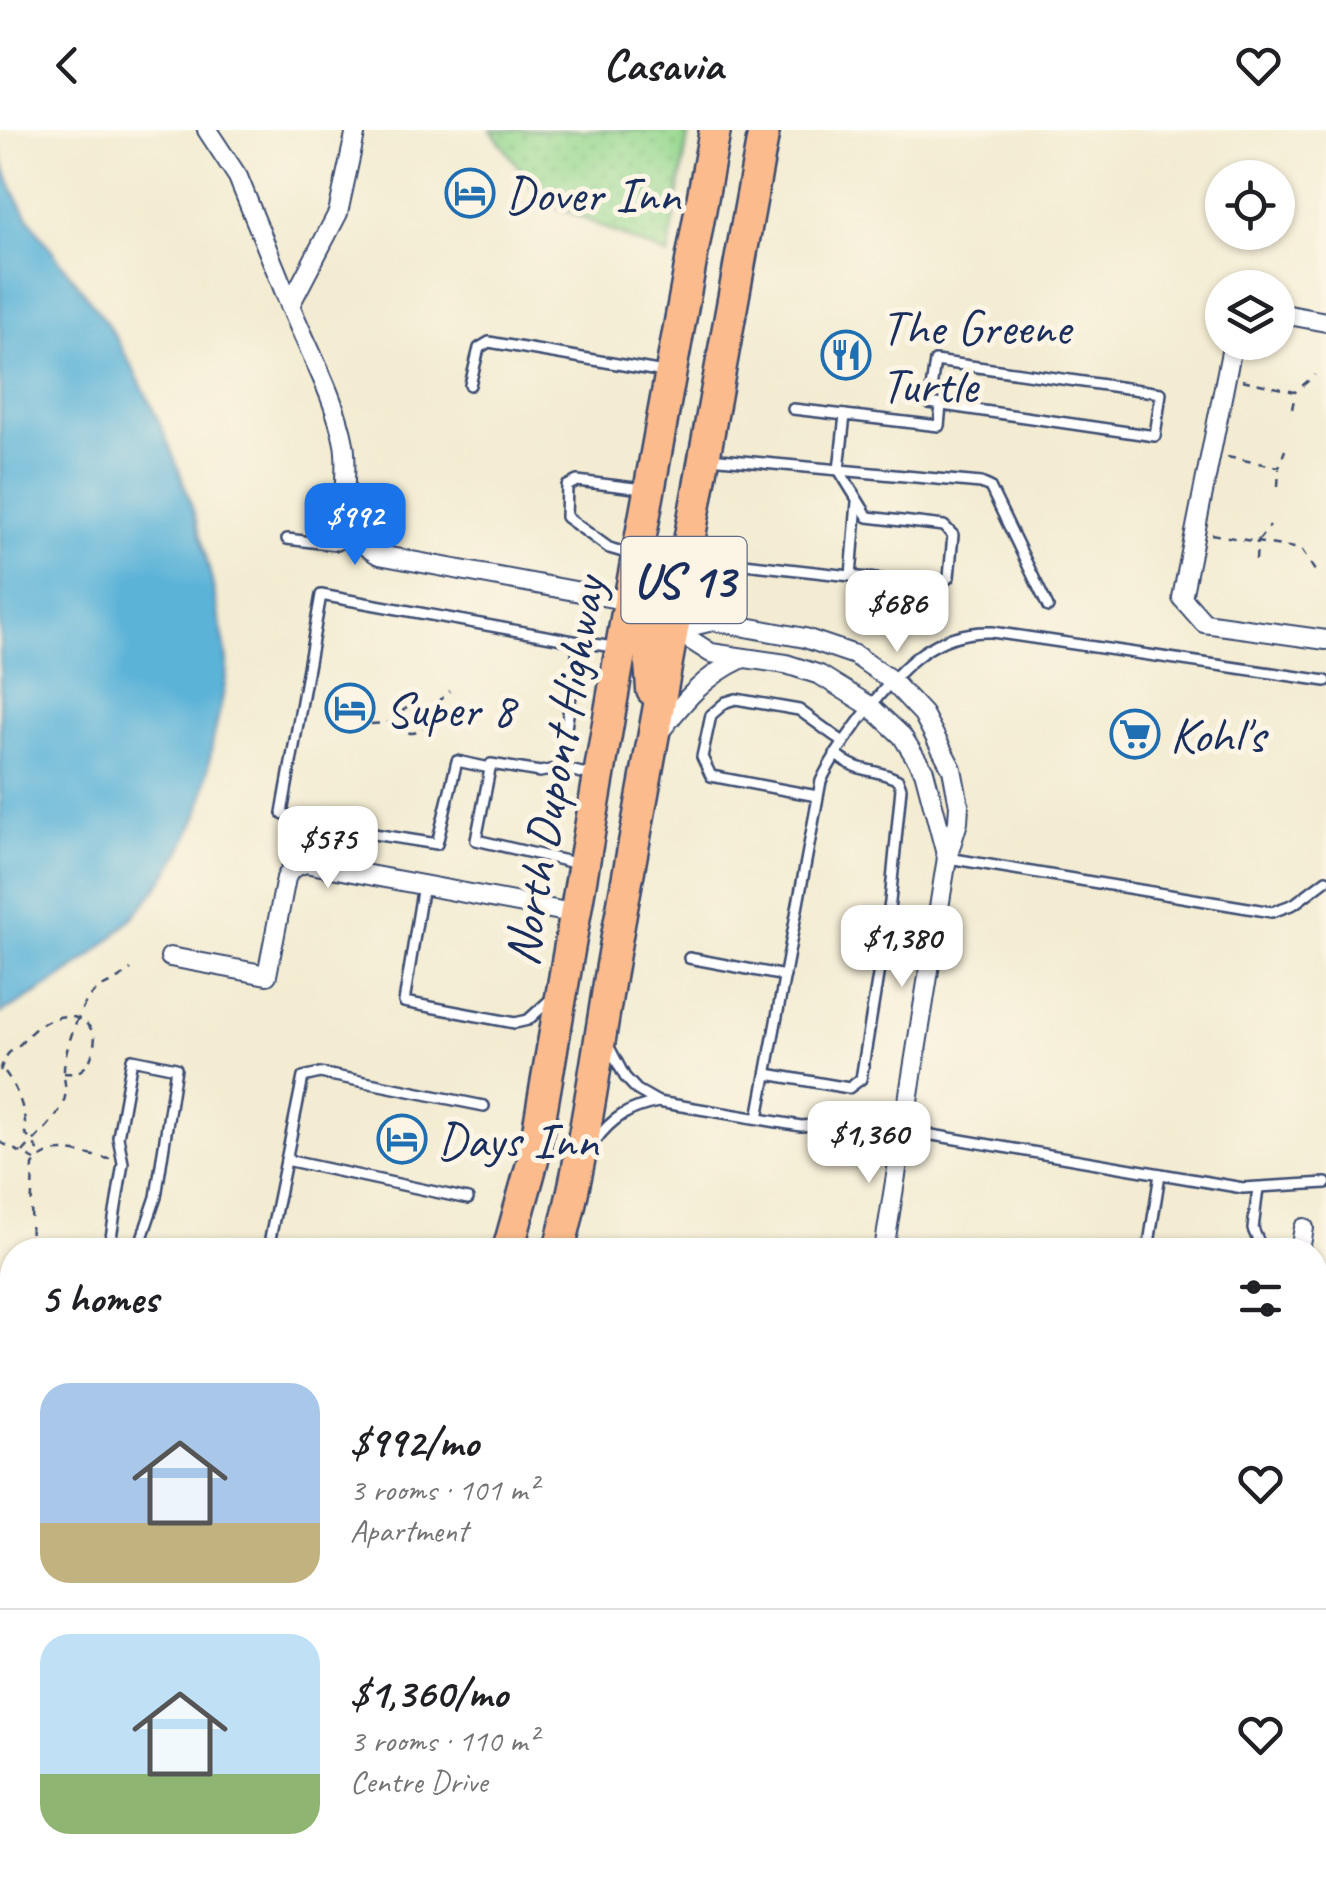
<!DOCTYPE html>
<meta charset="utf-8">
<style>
:root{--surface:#fff;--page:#f2f2f2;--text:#202124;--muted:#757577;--line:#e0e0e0;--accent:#1a73e8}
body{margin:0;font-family:Caveat,sans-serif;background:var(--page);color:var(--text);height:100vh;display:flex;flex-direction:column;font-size:38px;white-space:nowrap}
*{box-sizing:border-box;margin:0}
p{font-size:32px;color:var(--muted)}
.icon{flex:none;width:55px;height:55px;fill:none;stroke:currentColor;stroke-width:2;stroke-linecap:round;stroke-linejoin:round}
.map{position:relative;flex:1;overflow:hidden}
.panel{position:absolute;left:0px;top:1108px;width:1328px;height:642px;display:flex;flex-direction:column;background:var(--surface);border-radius:40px 40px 0 0;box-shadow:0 2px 8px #0004}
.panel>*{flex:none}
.controls{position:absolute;left:1205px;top:30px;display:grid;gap:20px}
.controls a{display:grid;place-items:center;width:90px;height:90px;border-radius:50%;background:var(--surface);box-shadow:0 2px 8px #0004;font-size:50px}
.price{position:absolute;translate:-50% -85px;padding:0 22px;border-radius:20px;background:#fff;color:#222;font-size:32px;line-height:65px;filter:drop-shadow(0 2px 5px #0008)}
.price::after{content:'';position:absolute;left:50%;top:60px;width:30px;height:22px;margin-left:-15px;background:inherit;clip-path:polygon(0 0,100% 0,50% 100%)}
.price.selected{background:var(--accent);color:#fff}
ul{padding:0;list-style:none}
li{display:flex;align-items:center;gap:30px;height:250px;padding:0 40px}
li+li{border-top:2px solid var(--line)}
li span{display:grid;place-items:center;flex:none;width:280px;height:200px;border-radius:30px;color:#555}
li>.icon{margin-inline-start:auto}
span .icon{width:120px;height:120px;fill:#fffc;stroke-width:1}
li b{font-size:42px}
h2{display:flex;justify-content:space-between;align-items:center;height:120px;padding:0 40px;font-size:42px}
header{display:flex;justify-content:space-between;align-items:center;height:130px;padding:0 40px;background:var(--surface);font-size:45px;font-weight:800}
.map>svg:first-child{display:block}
</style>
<header><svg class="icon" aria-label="back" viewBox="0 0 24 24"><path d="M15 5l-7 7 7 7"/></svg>Casavia<svg class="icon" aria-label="heart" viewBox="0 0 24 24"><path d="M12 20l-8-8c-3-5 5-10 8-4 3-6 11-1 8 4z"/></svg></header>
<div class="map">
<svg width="1326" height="1749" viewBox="0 0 1326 1749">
<defs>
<pattern id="grass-dots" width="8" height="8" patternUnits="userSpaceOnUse" patternTransform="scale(2.5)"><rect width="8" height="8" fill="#96d88f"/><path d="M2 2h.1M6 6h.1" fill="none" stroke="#81ba7e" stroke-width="1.8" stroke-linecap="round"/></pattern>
</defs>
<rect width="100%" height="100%" fill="#fcf5e5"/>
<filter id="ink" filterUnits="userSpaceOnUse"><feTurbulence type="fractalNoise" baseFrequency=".01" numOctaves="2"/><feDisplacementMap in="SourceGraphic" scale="20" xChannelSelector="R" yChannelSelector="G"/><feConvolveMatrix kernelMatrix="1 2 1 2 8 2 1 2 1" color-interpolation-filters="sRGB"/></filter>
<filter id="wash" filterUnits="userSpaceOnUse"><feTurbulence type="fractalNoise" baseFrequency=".0048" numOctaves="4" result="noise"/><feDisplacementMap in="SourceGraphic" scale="40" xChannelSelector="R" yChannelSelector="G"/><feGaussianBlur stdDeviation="2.25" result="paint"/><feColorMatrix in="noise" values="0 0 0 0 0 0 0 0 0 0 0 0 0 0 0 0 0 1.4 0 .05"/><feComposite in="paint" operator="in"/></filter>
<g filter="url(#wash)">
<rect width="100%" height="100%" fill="#f3ecd2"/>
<polygon fill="url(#grass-dots)" stroke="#588476" stroke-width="2.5" points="491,0 689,0 668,126 544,71"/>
<path fill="#5bb3d8" stroke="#3b719b" stroke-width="2.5" d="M0 16C7 85 87 154 120 215 168 300 202 388 218 483 221 500 227 519 227 536 226 560 218 586 213 610 208 636 206 667 195 691 157 782 85 839 0 884Z"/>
</g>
<g filter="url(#ink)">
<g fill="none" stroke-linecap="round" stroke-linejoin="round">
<g stroke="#3b4b6f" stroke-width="14">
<g id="lane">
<polygon points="935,231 1161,263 1155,306 929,273"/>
<polyline points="470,255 479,218 489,212 664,242"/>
<polyline points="793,279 845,285"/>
<polyline points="709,328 981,353 990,357 1048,477"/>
<polyline points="287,409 337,415 355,406"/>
<polyline points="630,424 609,418 566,387 567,356 577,351 643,359"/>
<polyline points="691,428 939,456 949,447 953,405 944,396 868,387 839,340 845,285 939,296 941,275"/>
<polyline points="851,446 857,372"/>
<polyline points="490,638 457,631 437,714 310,694 282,683 321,465 579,512"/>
<polyline points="560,638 540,642 491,634 476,710 579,734"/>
<polyline points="591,645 560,638 579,512 614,517"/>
<polyline points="817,666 711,646 702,627 711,585 726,572 736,569 799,580 843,612"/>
<polyline points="948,728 1272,782 1294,774 1326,750"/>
<polyline points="423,755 404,872 515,893 528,890 552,868"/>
<polyline points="883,817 932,828"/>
<polyline points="689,828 785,846"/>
<polyline points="609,917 625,947 637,960 658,972 801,996 856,992 1243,1058 1326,1053"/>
<path d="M767 944 849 958 861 949 890 772 901 658 898 650C874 637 861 645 835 624"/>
<path d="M758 988 821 651C834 624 851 601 869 578 902 536 935 500 992 502L1326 551"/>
<path d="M595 1011C613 987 629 978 658 972"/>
<polyline points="286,1030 468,1069"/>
<polyline points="1258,1058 1253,1099 1262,1120"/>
<polyline points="109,1120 123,1033 118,1007 132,929 176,938 156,1067 138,1120"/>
<polyline points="275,1120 270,1109 303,947 320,943 484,976"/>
<polyline points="1148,1120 1160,1044"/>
<polyline points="0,1191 12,1194"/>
<polyline points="1315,1235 1326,1237"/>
<polyline points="0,1236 12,1238"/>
<polyline points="0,1364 12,1296"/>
<polyline points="1315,1493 1326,1495"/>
<polyline points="1315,1655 1326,1656"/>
<polyline points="0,1685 12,1671"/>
<polyline points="1242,1738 1249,1749"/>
<polyline points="238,1741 259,1749"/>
<polyline points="282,1749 292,1738"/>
<polyline points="351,1749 360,1738"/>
<polyline points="776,1749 779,1738"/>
</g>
</g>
<g stroke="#3b4b6f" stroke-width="22">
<g id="street">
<polyline points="207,0 238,47 290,175 338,83 356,0"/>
<path d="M290 175C308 220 335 266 344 314 349 340 339 375 350 399 356 411 368 418 379 425L629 471"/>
<polyline points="1278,183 1326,192"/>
<polyline points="1233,212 1182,468 1204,493 1326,510"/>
<polyline points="675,500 713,491 805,508 855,525 891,550 923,584 952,639 959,675 958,692 947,728 884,1120"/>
<polyline points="675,500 711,523 786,534 820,545 870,576 902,606 924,641 947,728"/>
<path d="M658 604C683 572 704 546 741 529"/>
<polyline points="170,827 267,845 286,748 291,739 305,733 577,784"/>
<polyline points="1300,1120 1304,1098"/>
<polyline points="0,1589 12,1591"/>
<polyline points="510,1749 513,1738"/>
<polyline points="640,1749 643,1738"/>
<polyline points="1199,1749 1201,1738"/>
</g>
</g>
<g stroke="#3b4b6f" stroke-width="28">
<polyline id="secondary" points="842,1738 909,1749"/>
</g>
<g stroke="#3b4b6f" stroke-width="35">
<g id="highway">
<path d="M629 471C649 499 650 527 652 560"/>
<polyline points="508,1120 533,1030 629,471 715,0"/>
<path d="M559 1120C588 1010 600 896 621 784 668 523 718 262 764 0"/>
<polyline points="163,1749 173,1738"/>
<polyline points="222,1749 232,1738"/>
</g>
</g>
<g stroke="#3b4b6f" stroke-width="2.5" stroke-dasharray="8 8" stroke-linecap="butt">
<polyline points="1242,250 1295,262 1315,245"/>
<polyline points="1292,279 1295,264"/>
<polyline points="1227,327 1279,337 1285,320"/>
<polyline points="1278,356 1279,339"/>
<polyline points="1211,404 1257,412 1270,396"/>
<polyline points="1256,430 1257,412 1301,419 1315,441"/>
<circle cx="412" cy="590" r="13"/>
<polyline points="425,583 450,561"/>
<polyline points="371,594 399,592"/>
<path d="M0 941C2 936 3 931 6 927 9 920 19 917 23 911 41 888 77 872 95 905 94 925 89 946 64 943"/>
<path d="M5 942C17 958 27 983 25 1003L40 1023"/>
<polyline points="0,1012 35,1030"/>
<path d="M23 1022C36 1007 56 991 63 973 68 963 64 953 64 943 63 925 77 884 88 869 100 853 117 853 131 839"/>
<path d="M30 1120 33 1035C51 1010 82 1025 110 1029"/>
<polyline points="0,1613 12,1616"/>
</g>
<use href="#lane" stroke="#fff" stroke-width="9"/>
<use href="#street" stroke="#fff" stroke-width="18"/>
<use href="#secondary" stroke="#fde4d1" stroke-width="22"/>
<use href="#highway" stroke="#fbbb8c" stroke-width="30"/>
</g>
</g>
<defs>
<g id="hotel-ring" transform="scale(2.5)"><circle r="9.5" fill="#fcf5e5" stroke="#1f6fb2" stroke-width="1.5"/><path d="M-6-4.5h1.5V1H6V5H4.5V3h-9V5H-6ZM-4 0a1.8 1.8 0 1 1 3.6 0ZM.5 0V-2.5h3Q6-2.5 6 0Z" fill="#1f6fb2"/></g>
<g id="restaurant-ring" transform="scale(2.5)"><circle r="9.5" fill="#fcf5e5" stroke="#1f6fb2" stroke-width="1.5"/><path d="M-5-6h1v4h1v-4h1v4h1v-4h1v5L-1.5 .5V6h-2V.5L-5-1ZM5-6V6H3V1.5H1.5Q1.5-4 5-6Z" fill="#1f6fb2"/></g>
<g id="supermarket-ring" transform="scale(2.5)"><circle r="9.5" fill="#fcf5e5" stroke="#1f6fb2" stroke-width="1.5"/><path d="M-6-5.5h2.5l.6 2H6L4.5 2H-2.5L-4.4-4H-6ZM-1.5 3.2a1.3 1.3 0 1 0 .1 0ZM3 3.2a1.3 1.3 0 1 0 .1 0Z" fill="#1f6fb2"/></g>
</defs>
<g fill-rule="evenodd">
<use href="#hotel-ring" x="470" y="63"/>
<use href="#restaurant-ring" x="846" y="225"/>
<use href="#hotel-ring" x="350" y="578"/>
<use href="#supermarket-ring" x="1135" y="604"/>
<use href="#hotel-ring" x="402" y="1009"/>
</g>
<g text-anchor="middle" stroke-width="10" stroke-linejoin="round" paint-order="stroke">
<rect fill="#fcf5e5" stroke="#5e6a86" stroke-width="2.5" x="621.5" y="407" width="125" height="86" rx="8"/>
<g font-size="48" font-weight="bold" fill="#1b2f5e">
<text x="684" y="467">US 13</text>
</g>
<g font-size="50" fill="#1b2f5e" stroke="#fcf5e5" text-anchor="start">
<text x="505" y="81">Dover Inn</text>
<text x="881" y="214">The Greene<tspan x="881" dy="58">Turtle</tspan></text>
<text x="385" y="596">Super 8</text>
<text x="1170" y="622">Kohl's</text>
<text x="437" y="1027">Days Inn</text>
</g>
<g font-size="50" fill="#1b2f5e" stroke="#fcf5e5">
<text transform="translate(553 641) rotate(-80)" y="18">North Dupont Highway</text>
</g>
</g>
</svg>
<div class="controls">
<a><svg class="icon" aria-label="locate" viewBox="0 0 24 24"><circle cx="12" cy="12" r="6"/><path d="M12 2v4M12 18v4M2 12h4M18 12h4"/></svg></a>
<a><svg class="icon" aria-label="layers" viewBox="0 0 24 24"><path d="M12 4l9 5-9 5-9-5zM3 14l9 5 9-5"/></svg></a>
</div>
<b class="price selected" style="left:355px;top:438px">$992</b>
<b class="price" style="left:897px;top:525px">$686</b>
<b class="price" style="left:328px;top:761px">$575</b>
<b class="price" style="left:902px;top:860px">$1,380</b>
<b class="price" style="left:869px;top:1056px">$1,360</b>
<section class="panel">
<h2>5 homes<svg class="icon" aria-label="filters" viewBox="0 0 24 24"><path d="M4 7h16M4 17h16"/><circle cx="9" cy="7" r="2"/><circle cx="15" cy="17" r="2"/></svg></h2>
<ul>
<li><span style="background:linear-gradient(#a9c7e8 70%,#c2b280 0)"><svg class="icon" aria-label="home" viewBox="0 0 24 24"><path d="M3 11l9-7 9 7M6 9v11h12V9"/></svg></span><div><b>$992/mo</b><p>3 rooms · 101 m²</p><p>Apartment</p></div><svg class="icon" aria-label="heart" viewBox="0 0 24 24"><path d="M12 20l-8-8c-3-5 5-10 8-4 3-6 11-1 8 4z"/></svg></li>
<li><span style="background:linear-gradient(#bfe0f5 70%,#8fb573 0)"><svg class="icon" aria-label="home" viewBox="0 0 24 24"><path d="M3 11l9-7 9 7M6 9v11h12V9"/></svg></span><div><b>$1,360/mo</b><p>3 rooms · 110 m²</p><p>Centre Drive</p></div><svg class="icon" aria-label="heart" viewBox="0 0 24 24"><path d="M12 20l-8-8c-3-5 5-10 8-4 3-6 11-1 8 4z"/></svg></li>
</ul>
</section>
</div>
